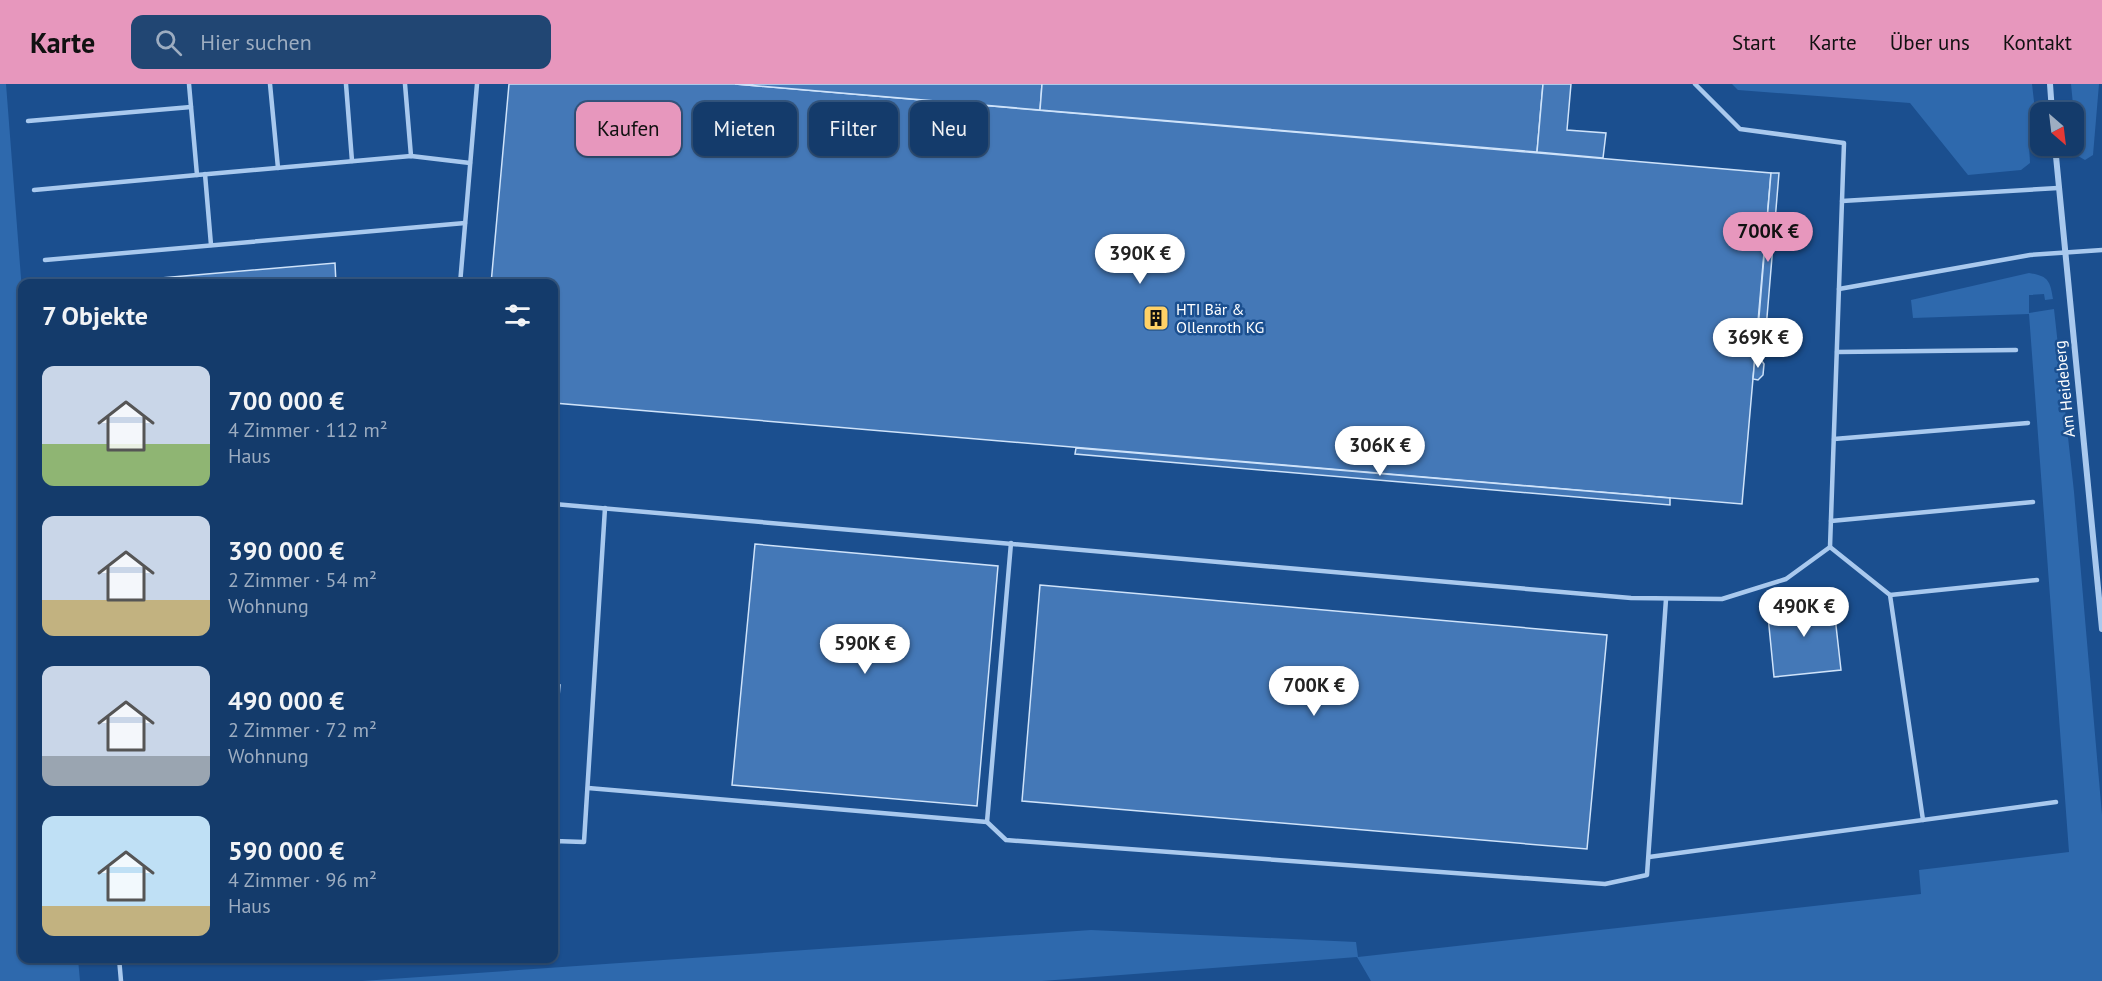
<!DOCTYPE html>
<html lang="de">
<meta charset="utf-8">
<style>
:root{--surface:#143b6b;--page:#214673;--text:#f1f3f6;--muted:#9dadc1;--line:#33557e;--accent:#e797bd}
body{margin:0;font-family:"PT Sans",sans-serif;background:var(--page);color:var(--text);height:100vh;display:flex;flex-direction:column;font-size:22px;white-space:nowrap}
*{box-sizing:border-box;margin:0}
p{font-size:20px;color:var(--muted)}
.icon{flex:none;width:33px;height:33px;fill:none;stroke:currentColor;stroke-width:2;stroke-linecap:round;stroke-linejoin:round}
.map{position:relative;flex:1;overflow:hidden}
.sheet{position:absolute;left:18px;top:195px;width:540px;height:684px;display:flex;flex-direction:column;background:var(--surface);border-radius:12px;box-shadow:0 2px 4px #0004,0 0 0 2px var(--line)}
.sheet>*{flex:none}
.hud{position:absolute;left:576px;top:18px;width:570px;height:54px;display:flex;gap:12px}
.needle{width:39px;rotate:152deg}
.controls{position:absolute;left:2030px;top:18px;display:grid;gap:12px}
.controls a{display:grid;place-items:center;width:54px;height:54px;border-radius:12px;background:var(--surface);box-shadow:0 2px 4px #0004,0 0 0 2px var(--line);font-size:30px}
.price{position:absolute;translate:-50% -51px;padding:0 14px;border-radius:21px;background:#fff;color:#222;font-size:20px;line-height:39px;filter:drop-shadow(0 2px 3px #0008)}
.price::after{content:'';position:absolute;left:50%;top:36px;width:18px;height:14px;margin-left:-9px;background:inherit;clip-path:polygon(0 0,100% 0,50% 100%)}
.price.current{background:var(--accent);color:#111}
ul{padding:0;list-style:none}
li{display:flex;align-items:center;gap:18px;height:150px;padding:0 24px}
li span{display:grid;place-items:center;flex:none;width:168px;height:120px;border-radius:12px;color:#555}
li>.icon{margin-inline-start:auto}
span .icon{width:72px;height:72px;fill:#fffc;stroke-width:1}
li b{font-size:26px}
h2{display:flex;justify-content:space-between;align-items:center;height:72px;padding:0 24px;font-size:26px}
.pill{padding:0 21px;border-radius:12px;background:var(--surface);box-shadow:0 2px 4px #0004,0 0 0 2px var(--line);font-size:21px;line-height:54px}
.pill.current{background:var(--accent);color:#111}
header{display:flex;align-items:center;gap:36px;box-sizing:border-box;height:84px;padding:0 30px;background:var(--accent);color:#111}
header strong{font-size:28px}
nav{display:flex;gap:33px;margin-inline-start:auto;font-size:21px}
.search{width:420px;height:54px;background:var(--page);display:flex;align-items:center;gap:15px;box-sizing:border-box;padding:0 21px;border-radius:12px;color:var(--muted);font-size:22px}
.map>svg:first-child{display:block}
</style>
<header>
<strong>Karte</strong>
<div class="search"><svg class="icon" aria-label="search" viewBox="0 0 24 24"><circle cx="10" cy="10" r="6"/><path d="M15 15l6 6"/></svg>Hier suchen</div>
<nav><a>Start</a><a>Karte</a><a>Über uns</a><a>Kontakt</a></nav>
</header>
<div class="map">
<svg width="2102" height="897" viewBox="0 0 2102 897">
<rect width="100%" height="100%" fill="#1b4f8f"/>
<g fill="#2e69ad">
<polygon points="0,0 6,0 22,207 22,874 78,875 80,897 0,897"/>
<polygon points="1732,0 2032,0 2039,61 2029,61 2030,79 2021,86 1968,91 1910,19 1738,6"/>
<polygon points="2071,0 2099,0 2093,71 2085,76 2078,72"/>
<path d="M2029 189C2048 192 2050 196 2053 215L2045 216 2044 210 2029 211V229L2054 225 2074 408 2102 731V897H1371L1357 873 1042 897H362L1091 846 1356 858 1358 873 1921 810 1919 786 2069 768 2029 230 1913 234 1911 216Z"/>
</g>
<g fill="#4478b7" stroke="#cfe3fa" stroke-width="1.5">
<polygon points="509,0 735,0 1771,89 1742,420 554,319 554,200 491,200"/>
<polygon points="735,0 1042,0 1040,26"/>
<polygon points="1042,0 1543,0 1537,68 1040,26"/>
<polygon points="1543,0 1571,0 1567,46 1606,49 1603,74 1537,68"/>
<polygon points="1771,89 1779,89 1764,269 1756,269"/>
<polygon points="335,179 336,200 91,200"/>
<polygon points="1755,273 1760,274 1764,280 1763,291 1758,296 1753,295"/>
<polygon points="1076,364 1670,414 1670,421 1075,370"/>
<polygon points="755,460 998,482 977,722 732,701"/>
<polygon points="1040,501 1607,551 1587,765 1022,717"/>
<polygon points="1833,515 1841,586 1774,593 1767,522"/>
<polygon points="554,600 560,601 554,673"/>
</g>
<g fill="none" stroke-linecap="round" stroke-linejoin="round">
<g stroke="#a9c9ee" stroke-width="4.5">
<polyline points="189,0 197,91 411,72 470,79"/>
<polyline points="270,0 278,84"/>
<polyline points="346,0 352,77"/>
<polyline points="405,0 411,72"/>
<polyline points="28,37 191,23"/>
<polyline points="205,90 211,161"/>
<polyline points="34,106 197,91"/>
<polyline points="1842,117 2058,104"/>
<polyline points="45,176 465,139"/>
<polyline points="460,200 477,0"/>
<polyline points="1839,205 2030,171 2102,166"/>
<polyline points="1837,268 2016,266"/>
<polyline points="1834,355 2028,339"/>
<polyline points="554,420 1631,514 1722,515 1786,495 1830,463 1844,59 1740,45 1695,0"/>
<polyline points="1831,437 2033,418"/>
<polyline points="1011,459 987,738 1006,756 1605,800 1647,791 1666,515"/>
<polyline points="1830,463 1890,511 1923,736"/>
<polyline points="1890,511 2037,496"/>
<polyline points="588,704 987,738"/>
<polyline points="554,757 584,758 605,424"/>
<polyline points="1649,773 2056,718"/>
<polyline points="554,821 558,757"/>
<polyline points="119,874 121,897"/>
</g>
<g stroke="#a9c9ee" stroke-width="6">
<polyline points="2050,0 2052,28"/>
<polyline points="2055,62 2102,545"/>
</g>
</g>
<defs>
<g id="building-square" transform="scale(1.35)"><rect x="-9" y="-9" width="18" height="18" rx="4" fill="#ffd166" stroke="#1b4f8f"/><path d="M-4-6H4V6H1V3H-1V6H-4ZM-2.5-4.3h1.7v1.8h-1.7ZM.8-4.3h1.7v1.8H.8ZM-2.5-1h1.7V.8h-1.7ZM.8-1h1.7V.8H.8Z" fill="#111"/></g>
</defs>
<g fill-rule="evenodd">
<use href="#building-square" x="1156" y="234"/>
</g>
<g text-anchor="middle" stroke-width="5" stroke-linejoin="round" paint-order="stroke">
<g font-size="16" fill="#fff" stroke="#1b4f8f" text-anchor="start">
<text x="1176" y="231">HTI Bär &amp;<tspan x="1176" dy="18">Ollenroth KG</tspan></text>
</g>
<g font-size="16" fill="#fff" stroke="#1b4f8f">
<text transform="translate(2064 305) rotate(-96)" y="6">Am Heideberg</text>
</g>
</g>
</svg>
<div class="controls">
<a><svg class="needle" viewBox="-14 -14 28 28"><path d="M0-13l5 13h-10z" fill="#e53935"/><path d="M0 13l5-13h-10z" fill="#9dadc1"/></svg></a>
</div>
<b class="price current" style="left:1768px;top:179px">700K €</b>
<b class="price" style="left:1140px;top:201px">390K €</b>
<b class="price" style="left:1758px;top:285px">369K €</b>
<b class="price" style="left:1380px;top:393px">306K €</b>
<b class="price" style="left:1804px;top:554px">490K €</b>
<b class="price" style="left:865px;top:591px">590K €</b>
<b class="price" style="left:1314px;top:633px">700K €</b>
<div class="hud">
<a class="pill current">Kaufen</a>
<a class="pill">Mieten</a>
<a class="pill">Filter</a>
<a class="pill">Neu</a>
</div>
<section class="sheet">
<h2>7 Objekte<svg class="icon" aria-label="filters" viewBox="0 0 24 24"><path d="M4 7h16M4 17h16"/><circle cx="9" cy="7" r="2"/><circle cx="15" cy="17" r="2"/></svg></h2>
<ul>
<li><span style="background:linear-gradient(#c9d6e8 65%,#8fb573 0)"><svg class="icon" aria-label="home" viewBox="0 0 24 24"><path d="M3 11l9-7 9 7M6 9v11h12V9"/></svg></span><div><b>700 000 €</b><p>4 Zimmer · 112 m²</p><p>Haus</p></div></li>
<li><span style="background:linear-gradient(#c9d6e8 70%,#c2b280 0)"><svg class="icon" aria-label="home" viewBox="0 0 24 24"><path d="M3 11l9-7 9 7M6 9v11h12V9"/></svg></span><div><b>390 000 €</b><p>2 Zimmer · 54 m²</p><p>Wohnung</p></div></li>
<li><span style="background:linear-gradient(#c9d6e8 75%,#9aa5b1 0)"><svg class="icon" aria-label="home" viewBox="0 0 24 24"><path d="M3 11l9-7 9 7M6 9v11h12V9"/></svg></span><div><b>490 000 €</b><p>2 Zimmer · 72 m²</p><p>Wohnung</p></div></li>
<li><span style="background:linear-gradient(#bfe0f5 75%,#c2b280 0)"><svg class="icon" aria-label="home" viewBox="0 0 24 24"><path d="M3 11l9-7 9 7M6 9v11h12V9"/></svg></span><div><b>590 000 €</b><p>4 Zimmer · 96 m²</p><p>Haus</p></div></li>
</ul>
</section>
</div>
